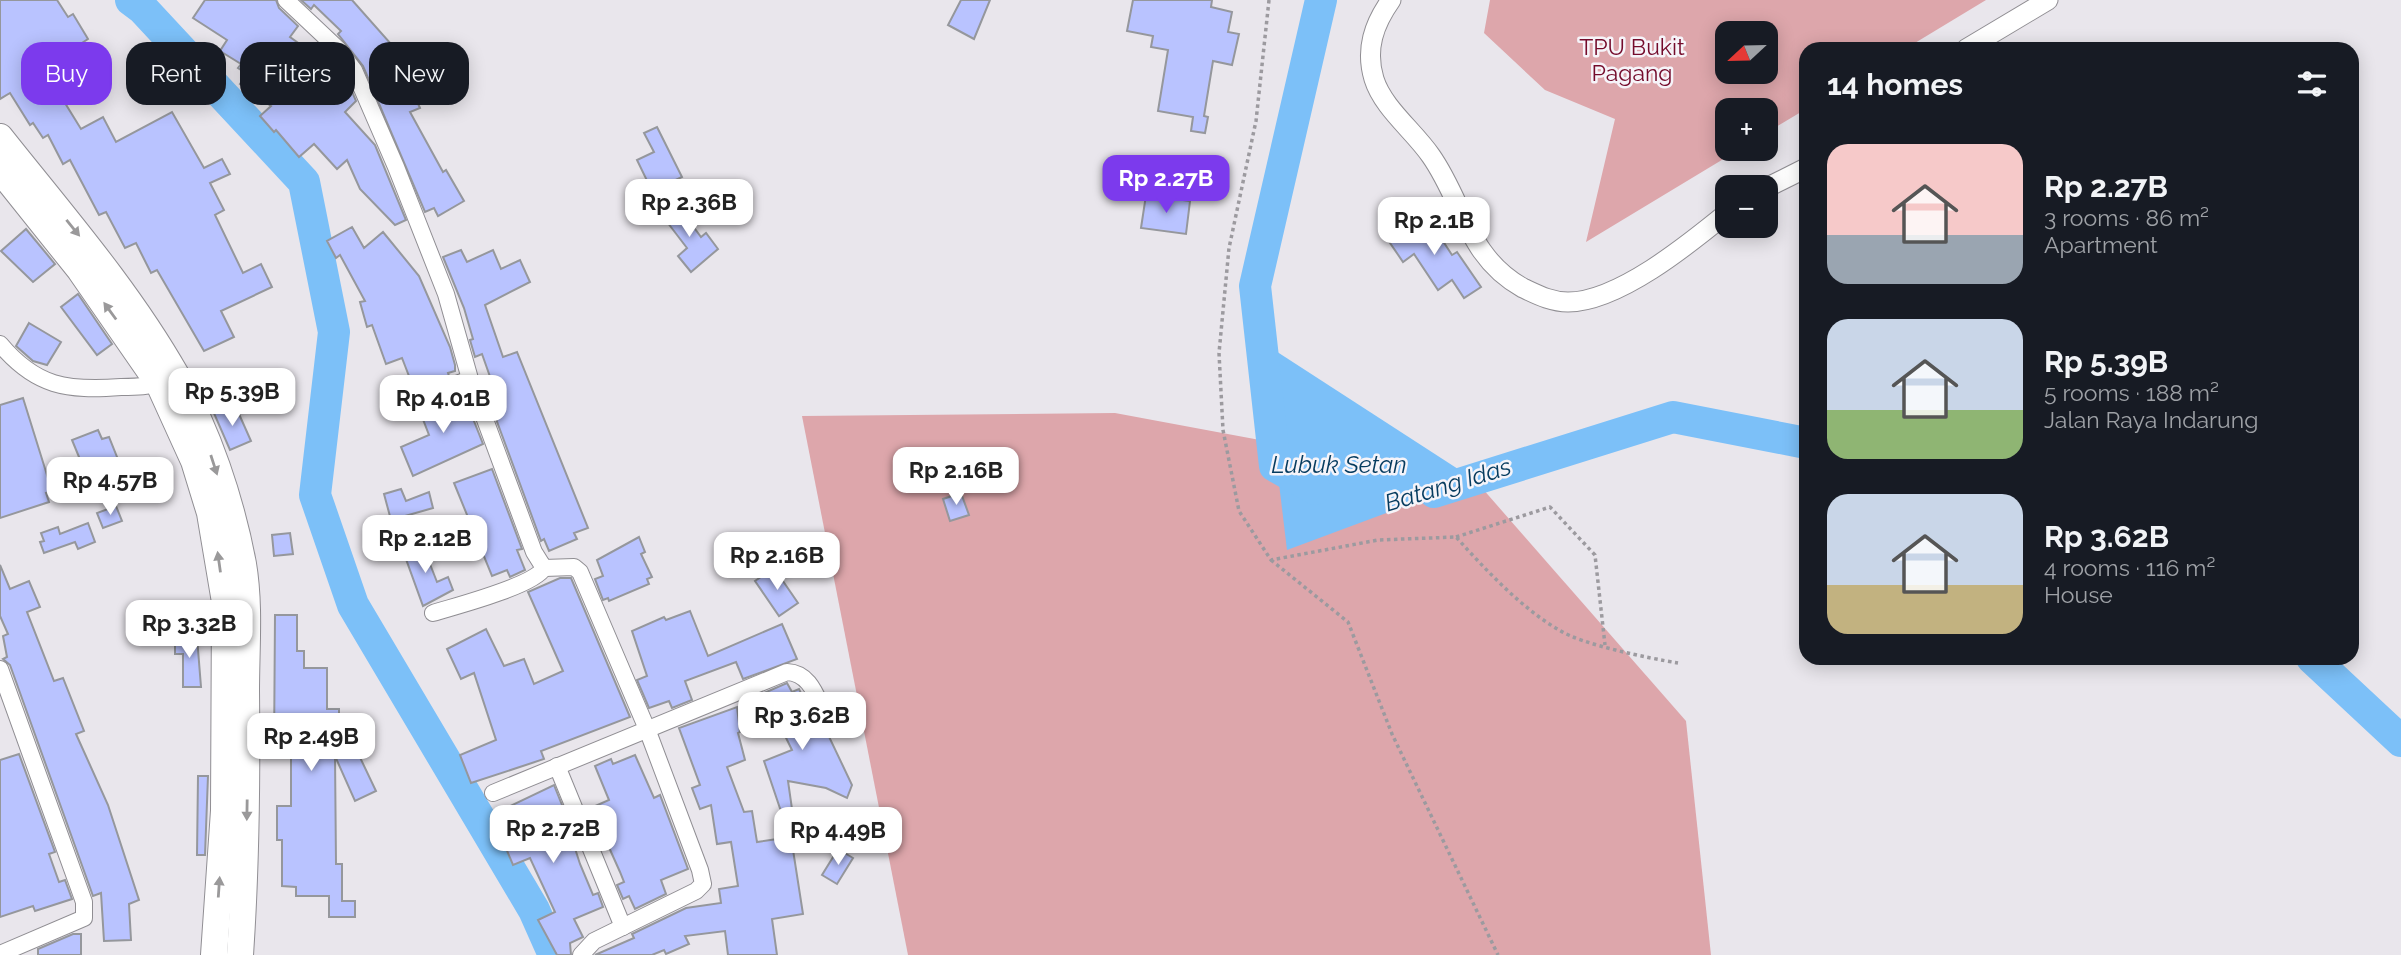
<!DOCTYPE html>
<meta charset="utf-8">
<style>
:root{--surface:#171b24;--page:#20242c;--text:#f1f3f6;--muted:#9ea1a6;--accent:#7c3aed}
body{margin:0;font-family:Raleway,sans-serif;background:var(--page);color:var(--text);height:100vh;display:flex;flex-direction:column;font-size:26px;white-space:nowrap}
*{box-sizing:border-box;margin:0}
p{font-size:23px;color:var(--muted)}
.icon{flex:none;width:38px;height:38px;fill:none;stroke:currentColor;stroke-width:2;stroke-linecap:round;stroke-linejoin:round}
.map{position:relative;flex:1;overflow:hidden}
.sheet{position:absolute;left:1799px;top:42px;width:560px;height:623px;display:flex;flex-direction:column;background:var(--surface);border-radius:21px;box-shadow:0 4px 18px #0003}
.sheet>*{flex:none}
.guide{position:absolute;left:21px;top:42px;width:665px;height:63px;display:flex;gap:14px}
.needle{width:46px;rotate:248deg}
.tools{position:absolute;left:1715px;top:21px;display:grid;gap:14px}
.tools a{display:grid;place-items:center;width:63px;height:63px;border-radius:14px;background:var(--surface);box-shadow:0 4px 18px #0003;font-size:35px}
.price{position:absolute;translate:-50% -60px;padding:0 16px;border-radius:14px;background:#fff;color:#222;font-size:23px;line-height:46px;filter:drop-shadow(0 2px 4px #0008)}
.price::after{content:'';position:absolute;left:50%;top:42px;width:21px;height:16px;margin-left:-10px;background:inherit;clip-path:polygon(0 0,100% 0,50% 100%)}
.price.current{background:var(--accent);color:#fff}
ul{padding:0;list-style:none}
li{display:flex;align-items:center;gap:21px;height:175px;padding:0 28px}
li span{display:grid;place-items:center;flex:none;width:196px;height:140px;border-radius:21px;color:#555}
li>.icon{margin-inline-start:auto}
span .icon{width:84px;height:84px;fill:#fffc;stroke-width:1}
li b{font-size:30px}
h2{display:flex;justify-content:space-between;align-items:center;height:84px;padding:0 28px;font-size:30px}
.tag{padding:0 24px;border-radius:21px;background:var(--surface);box-shadow:0 4px 18px #0003;font-size:24px;line-height:63px}
.tag.current{background:var(--accent);color:#fff}
.map>svg:first-child{display:block}
</style>
<div class="map">
<svg width="2401" height="955" viewBox="0 0 2401 955">
<rect width="100%" height="100%" fill="#e9e6ec"/>
<g fill="#dda6ab" fill-rule="evenodd">
<path d="M1490 0H1986L1905 49H1806V109L1766 133V110H1727V149H1740L1586 242 1615 119 1545 90 1484 33ZM1727 33H1766V72H1727Z"/>
<polygon points="1115,413 1475,480 1686,721 1711,955 908,955 802,416"/>
</g>
<polygon fill="#7cc0f8" points="1262,342 1475,480 1287,550"/>
<g fill="none" stroke-linecap="round" stroke-linejoin="round">
<g stroke="#7cc0f8" stroke-width="32">
<polyline points="131,0 143,9 304,182 334,332 315,495 353,605 534,910 554,955"/>
<polyline points="1315,489 1275,466 1255,286 1321,0"/>
<polyline points="1434,492 1673,417 1806,443"/>
<polyline points="2312,658 2401,741"/>
</g>
</g>
<g fill="#b9c3ff" stroke="#95979c" stroke-width="2">
<polygon points="0,0 57,0 68,17 73,14 88,39 68,52 90,87 65,103 81,129 103,117 116,142 172,112 204,168 222,159 230,174 210,183 224,210 215,215 243,273 261,264 272,287 221,311 234,337 204,351 157,270 151,273 136,243 125,248 106,212 99,215 70,160 63,164 48,135 43,138 33,123 30,125 10,93 0,99"/>
<polygon points="205,0 276,0 279,8 298,26 290,37 315,55 322,49 330,56 345,75 356,101 345,112 375,145 406,220 395,225 360,189 347,160 337,169 314,144 299,157 276,130 274,132 260,116 271,106 240,84 247,74 238,68 241,64 220,51 227,40 193,18"/>
<polygon points="301,0 352,0 391,44 420,108 410,112 443,172 446,170 464,201 438,216 434,208 425,212 363,66 338,34 341,31 314,5 311,9"/>
<polygon points="961,0 990,0 974,39 948,25"/>
<polygon points="1133,0 1212,0 1211,7 1232,12 1228,32 1239,34 1232,65 1213,61 1204,116 1208,117 1205,133 1191,131 1193,117 1158,111 1168,50 1151,47 1153,36 1127,31"/>
<polygon points="657,127 682,177 652,191 637,160 654,152 644,133"/>
<polygon points="1146,195 1190,201 1186,234 1141,228"/>
<polygon points="676,203 701,237 706,233 718,249 691,272 678,256 687,248 661,214"/>
<polygon points="1426,215 1452,255 1457,252 1481,287 1464,298 1452,280 1438,290 1414,254 1403,262 1388,240"/>
<polygon points="352,227 364,248 383,232 419,276 450,347 455,365 455,371 448,373 449,376 414,389 402,358 386,364 372,325 367,327 360,302 365,301 340,255 336,258 327,241"/>
<polygon points="26,229 55,264 33,282 1,251"/>
<polygon points="461,250 467,262 493,250 501,269 520,260 530,282 485,305 503,357 517,352 588,528 574,533 577,539 549,551 544,539 541,541 492,408 500,405 482,354 475,357 470,340 473,339 464,308 443,257"/>
<polygon points="78,294 112,344 97,355 61,307"/>
<polygon points="29,323 61,342 47,365 33,361 16,346"/>
<polygon points="456,395 459,404 466,401 483,444 413,476 401,447 429,435 419,409"/>
<polygon points="23,398 52,491 46,493 49,502 0,518 0,405"/>
<polygon points="226,405 232,418 239,414 251,441 230,450 213,411"/>
<polygon points="98,430 102,439 109,437 123,472 105,479 107,483 80,492 74,478 86,474 72,440"/>
<polygon points="492,469 522,549 517,550 525,570 510,577 507,570 492,576 454,483"/>
<polygon points="401,489 406,501 429,492 433,508 391,520 384,494"/>
<polygon points="961,493 969,515 950,521 943,499"/>
<polygon points="116,506 122,521 103,528 97,513"/>
<polygon points="88,523 95,542 78,549 75,542 44,553 40,542 44,541 41,533 58,527 60,534"/>
<polygon points="290,533 293,554 274,556 272,535"/>
<polygon points="639,537 645,552 641,554 652,577 647,579 649,584 609,601 608,598 603,600 595,579 603,576 597,560"/>
<polygon points="421,541 437,582 448,577 453,590 423,606 402,548"/>
<polygon points="0,565 10,589 29,581 40,607 27,612 54,681 63,678 84,731 76,734 108,805 139,900 129,904 131,940 104,941 101,893 93,896 10,665 3,659 7,657 3,636 8,634 0,616"/>
<polygon points="774,568 798,603 779,616 755,581"/>
<polygon points="560,578 571,578 630,717 541,751 544,759 471,783 460,755 496,740 474,673 461,679 447,649 486,629 504,666 524,659 534,684 563,671 528,592"/>
<polygon points="690,611 708,656 782,624 797,659 743,679 736,662 685,681 692,700 672,708 669,701 649,708 637,680 647,676 632,631 664,617 666,620"/>
<polygon points="275,615 297,615 297,651 304,651 304,668 327,668 327,709 339,709 339,756 356,749 376,791 355,801 335,756 336,864 342,864 342,901 355,901 355,917 329,917 329,896 296,896 296,887 282,886 282,840 277,840 277,806 291,806 291,752 274,752"/>
<polygon points="175,636 197,637 201,687 183,687 183,654 175,654"/>
<polygon points="787,683 792,692 799,689 809,710 823,724 852,785 847,798 826,788 788,781 795,830 788,832 764,761 792,750 764,693"/>
<polygon points="737,707 740,732 738,733 745,760 727,767 744,812 752,811 757,842 791,837 803,914 772,919 777,955 728,955 725,931 685,936 689,944 666,954 664,950 652,955 595,955 634,938 632,934 686,908 721,903 719,889 738,886 731,842 717,844 711,805 700,809 692,788 700,785 679,728"/>
<polygon points="19,754 55,852 49,854 59,882 65,880 72,899 35,911 33,906 0,917 0,760"/>
<polygon points="635,755 654,798 660,795 688,869 661,880 666,894 635,909 629,896 623,899 617,885 624,882 620,872 599,825 593,827 586,810 609,800 595,766 611,759 613,764"/>
<polygon points="198,776 208,776 205,855 197,855"/>
<polygon points="554,785 574,835 571,836 580,864 593,895 598,893 603,907 574,919 583,937 570,943 571,955 557,955 538,920 555,912 530,858 513,865 503,841 520,834 508,807"/>
<polygon points="838,849 853,858 837,884 822,875"/>
<polygon points="73,934 81,934 81,955 38,955 38,949"/>
</g>
<g fill="none" stroke-linecap="round" stroke-linejoin="round">
<g stroke="#908e93" stroke-width="18">
<g id="minor">
<polyline points="286,0 338,49 354,70 396,167 446,294 470,379 534,552 544,568 574,567 580,572 647,729 700,870 703,884 696,891 594,941 581,955"/>
<path d="M0 344C36 387 67 391 121 387 134 387 152 387 163 381"/>
<polyline points="414,400 470,379"/>
<path d="M433 613C455 606 534 586 544 568"/>
<polyline points="0,669 84,902 84,918 0,954"/>
<polyline points="557,766 623,927"/>
<path d="M493 793 787 672C810 673 816 696 825 714"/>
</g>
</g>
<g stroke="#908e93" stroke-width="21">
<g id="tertiary">
<path d="M1391 0C1374 24 1365 49 1374 79 1383 108 1414 131 1431 156 1464 203 1467 257 1523 288 1538 295 1551 302 1568 302 1618 302 1689 244 1727 213"/>
<polyline points="1966,49 2048,0"/>
<polyline points="1766,188 1806,168"/>
</g>
</g>
<g stroke="#908e93" stroke-width="28">
<g id="trunk">
<path d="M0 137C61 214 127 289 176 375 208 432 231 500 243 564 250 605 246 649 246 691 247 779 246 867 240 955"/>
<polyline points="0,170 80,270 159,384 194,461 210,513 225,602 224,811 214,955"/>
</g>
</g>
<g stroke="#9c9a9f" stroke-width="3.5" stroke-dasharray="3.5 3.5" stroke-linecap="butt">
<path d="M1269 0 1256 121 1229 248 1219 353 1223 430 1239 511 1271 560 1378 540 1456 537C1485 569 1521 608 1559 630 1583 645 1648 658 1678 663"/>
<polyline points="1456,537 1550,507 1595,555 1605,645"/>
<polyline points="1271,560 1348,622 1392,734 1498,955"/>
</g>
<use href="#minor" stroke="#fff" stroke-width="16"/>
<use href="#tertiary" stroke="#fff" stroke-width="19"/>
<use href="#trunk" stroke="#fff" stroke-width="26"/>
</g>
<defs><path id="oneway-solid" d="M-6-.8H1V-3.2L6.5 0L1 3.2V.8H-6Z" transform="scale(1.75)"/></defs>
<g fill="#9a999a">
<use href="#oneway-solid" transform="translate(73 228) rotate(51)"/>
<use href="#oneway-solid" transform="translate(110 311) rotate(-126)"/>
<use href="#oneway-solid" transform="translate(214 465) rotate(72)"/>
<use href="#oneway-solid" transform="translate(219 562) rotate(-98)"/>
<use href="#oneway-solid" transform="translate(247 810) rotate(91)"/>
<use href="#oneway-solid" transform="translate(219 887) rotate(-86)"/>
</g>
<g text-anchor="middle" stroke-width="5" stroke-linejoin="round" paint-order="stroke">
<g font-size="23" fill="#740b2b" stroke="#f6f4f9">
<text x="1632" y="55">TPU Bukit<tspan x="1632" dy="26">Pagang</tspan></text>
</g>
<g font-size="24" font-style="italic" fill="#053b5f" stroke="#f6f4f9">
<text x="1339" y="473">Lubuk Setan</text>
<text transform="translate(1448 485) rotate(-17)" y="8">Batang Idas</text>
</g>
</g>
</svg>
<div class="tools">
<a><svg class="needle" viewBox="-14 -14 28 28"><path d="M0-13l5 13h-10z" fill="#e53935"/><path d="M0 13l5-13h-10z" fill="#9ea1a6"/></svg></a>
<a>+</a>
<a>−</a>
</div>
<b class="price current" style="left:1166px;top:215px">Rp 2.27B</b>
<b class="price" style="left:689px;top:239px">Rp 2.36B</b>
<b class="price" style="left:1434px;top:257px">Rp 2.1B</b>
<b class="price" style="left:232px;top:428px">Rp 5.39B</b>
<b class="price" style="left:443px;top:435px">Rp 4.01B</b>
<b class="price" style="left:956px;top:507px">Rp 2.16B</b>
<b class="price" style="left:110px;top:517px">Rp 4.57B</b>
<b class="price" style="left:425px;top:575px">Rp 2.12B</b>
<b class="price" style="left:777px;top:592px">Rp 2.16B</b>
<b class="price" style="left:189px;top:660px">Rp 3.32B</b>
<b class="price" style="left:802px;top:752px">Rp 3.62B</b>
<b class="price" style="left:311px;top:773px">Rp 2.49B</b>
<b class="price" style="left:553px;top:865px">Rp 2.72B</b>
<b class="price" style="left:838px;top:867px">Rp 4.49B</b>
<div class="guide">
<a class="tag current">Buy</a>
<a class="tag">Rent</a>
<a class="tag">Filters</a>
<a class="tag">New</a>
</div>
<section class="sheet">
<h2>14 homes<svg class="icon" aria-label="filters" viewBox="0 0 24 24"><path d="M4 7h16M4 17h16"/><circle cx="9" cy="7" r="2"/><circle cx="15" cy="17" r="2"/></svg></h2>
<ul>
<li><span style="background:linear-gradient(#f6c9c9 65%,#9aa5b1 0)"><svg class="icon" aria-label="home" viewBox="0 0 24 24"><path d="M3 11l9-7 9 7M6 9v11h12V9"/></svg></span><div><b>Rp 2.27B</b><p>3 rooms · 86 m²</p><p>Apartment</p></div></li>
<li><span style="background:linear-gradient(#c9d6e8 65%,#8fb573 0)"><svg class="icon" aria-label="home" viewBox="0 0 24 24"><path d="M3 11l9-7 9 7M6 9v11h12V9"/></svg></span><div><b>Rp 5.39B</b><p>5 rooms · 188 m²</p><p>Jalan Raya Indarung</p></div></li>
<li><span style="background:linear-gradient(#c9d6e8 65%,#c2b280 0)"><svg class="icon" aria-label="home" viewBox="0 0 24 24"><path d="M3 11l9-7 9 7M6 9v11h12V9"/></svg></span><div><b>Rp 3.62B</b><p>4 rooms · 116 m²</p><p>House</p></div></li>
</ul>
</section>
</div>
